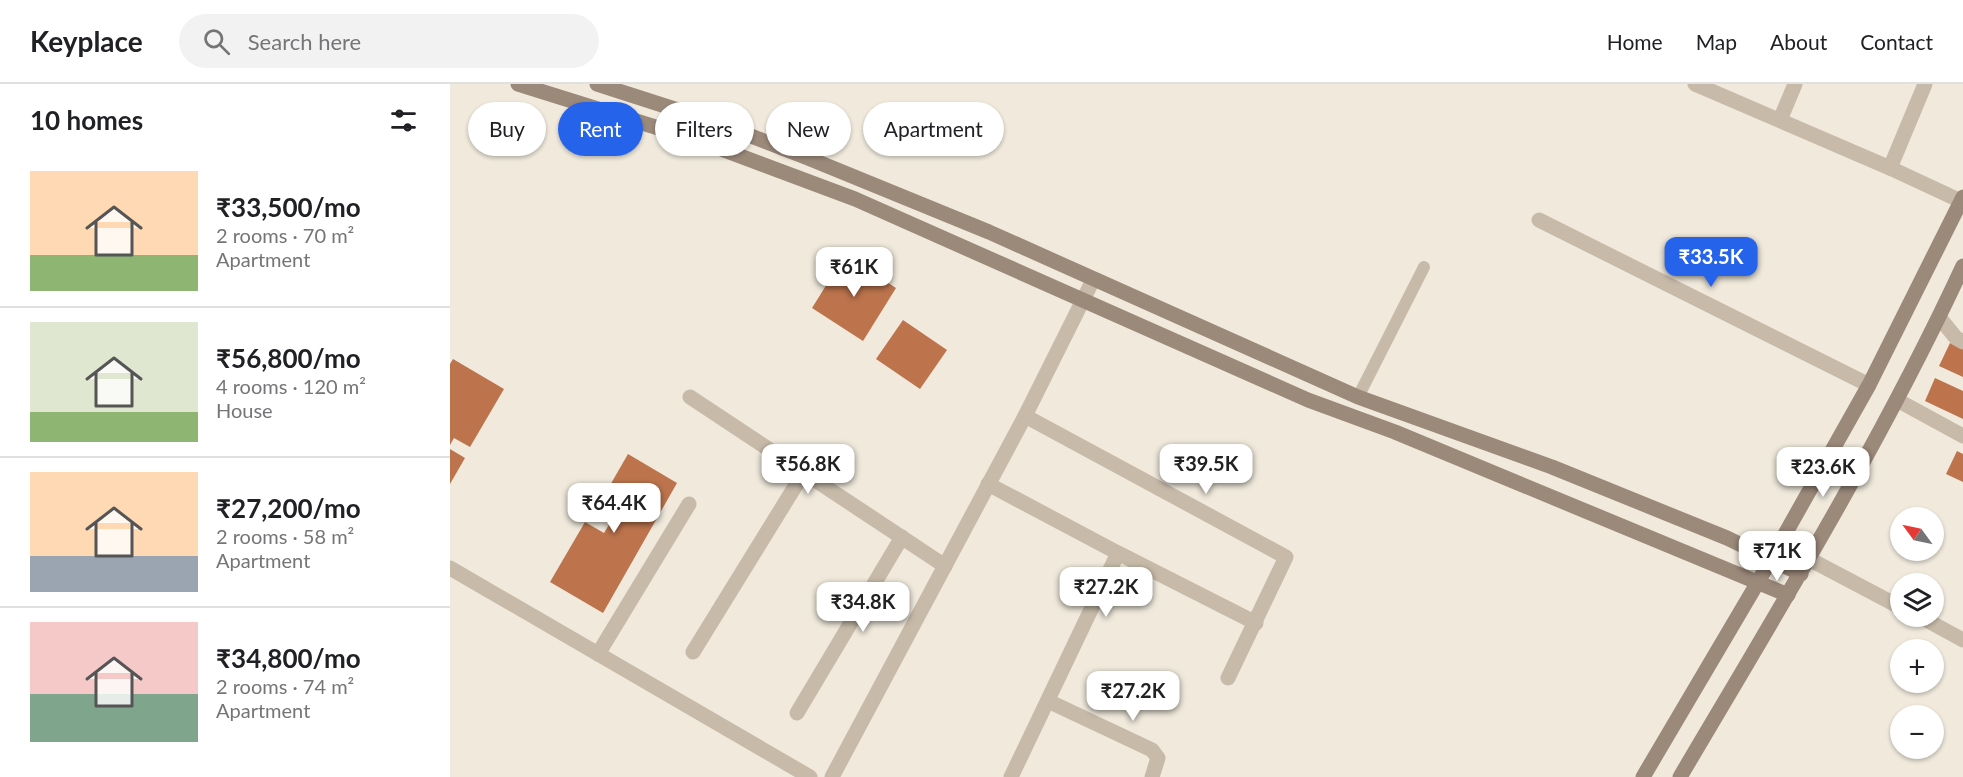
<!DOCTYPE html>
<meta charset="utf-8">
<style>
:root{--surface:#fff;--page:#f2f2f2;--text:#202124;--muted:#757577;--line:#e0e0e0;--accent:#2563eb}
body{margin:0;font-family:Lato,sans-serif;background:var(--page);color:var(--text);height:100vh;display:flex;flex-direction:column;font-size:22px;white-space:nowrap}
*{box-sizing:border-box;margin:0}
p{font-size:20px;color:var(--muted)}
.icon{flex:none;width:33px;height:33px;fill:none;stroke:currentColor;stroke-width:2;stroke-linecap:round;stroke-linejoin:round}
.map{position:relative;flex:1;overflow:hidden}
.sheet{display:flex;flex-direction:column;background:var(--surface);width:450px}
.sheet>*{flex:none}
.hud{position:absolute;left:18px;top:18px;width:570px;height:54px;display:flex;gap:12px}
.needle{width:39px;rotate:303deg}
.buttons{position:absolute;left:1440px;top:423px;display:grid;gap:12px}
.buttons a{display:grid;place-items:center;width:54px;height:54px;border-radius:50%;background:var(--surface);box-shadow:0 2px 4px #0004;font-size:30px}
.price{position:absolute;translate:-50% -51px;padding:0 14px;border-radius:12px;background:#fff;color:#222;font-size:20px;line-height:39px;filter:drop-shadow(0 2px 3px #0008)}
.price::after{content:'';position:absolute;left:50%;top:36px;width:18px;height:14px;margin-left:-9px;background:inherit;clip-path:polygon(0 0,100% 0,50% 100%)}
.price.active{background:var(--accent);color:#fff}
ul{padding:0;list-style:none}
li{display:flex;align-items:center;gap:18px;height:150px;padding:0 30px}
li+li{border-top:2px solid var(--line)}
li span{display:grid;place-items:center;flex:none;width:168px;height:120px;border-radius:0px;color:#555}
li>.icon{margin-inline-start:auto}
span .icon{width:72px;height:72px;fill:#fffc;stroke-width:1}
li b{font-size:26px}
h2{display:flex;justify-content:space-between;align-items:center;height:72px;padding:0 30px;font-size:26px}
.chip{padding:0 21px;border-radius:27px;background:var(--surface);box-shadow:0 2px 4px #0004;font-size:21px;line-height:54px}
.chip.active{background:var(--accent);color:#fff}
header{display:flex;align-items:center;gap:36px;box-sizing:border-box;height:84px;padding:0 30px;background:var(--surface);border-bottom:2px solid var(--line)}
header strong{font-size:28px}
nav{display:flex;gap:33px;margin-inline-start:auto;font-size:21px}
.search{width:420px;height:54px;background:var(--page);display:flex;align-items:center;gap:15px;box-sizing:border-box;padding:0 21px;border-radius:33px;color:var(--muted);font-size:22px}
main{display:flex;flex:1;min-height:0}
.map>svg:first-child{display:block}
</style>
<header>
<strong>Keyplace</strong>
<div class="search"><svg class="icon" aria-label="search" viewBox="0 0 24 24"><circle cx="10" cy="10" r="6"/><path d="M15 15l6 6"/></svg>Search here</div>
<nav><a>Home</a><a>Map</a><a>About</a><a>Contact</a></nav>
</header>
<main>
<section class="sheet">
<h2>10 homes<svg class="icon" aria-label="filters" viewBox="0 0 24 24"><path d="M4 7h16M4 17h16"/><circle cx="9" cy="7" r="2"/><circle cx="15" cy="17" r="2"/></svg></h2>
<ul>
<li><span style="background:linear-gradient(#ffd9b3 70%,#8fb573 0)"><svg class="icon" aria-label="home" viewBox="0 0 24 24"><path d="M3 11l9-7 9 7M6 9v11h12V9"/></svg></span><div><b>₹33,500/mo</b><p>2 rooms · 70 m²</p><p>Apartment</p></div></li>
<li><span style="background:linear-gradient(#dfe7d0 75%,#8fb573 0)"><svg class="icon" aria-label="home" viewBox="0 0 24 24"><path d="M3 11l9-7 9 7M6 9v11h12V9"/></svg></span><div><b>₹56,800/mo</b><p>4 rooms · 120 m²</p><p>House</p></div></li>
<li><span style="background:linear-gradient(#ffd9b3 70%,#9aa5b1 0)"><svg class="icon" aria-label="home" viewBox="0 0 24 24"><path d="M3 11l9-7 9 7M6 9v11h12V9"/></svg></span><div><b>₹27,200/mo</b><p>2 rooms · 58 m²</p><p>Apartment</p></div></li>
<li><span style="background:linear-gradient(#f6c9c9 60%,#7fa58c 0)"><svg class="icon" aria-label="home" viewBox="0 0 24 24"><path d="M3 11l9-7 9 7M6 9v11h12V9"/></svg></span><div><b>₹34,800/mo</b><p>2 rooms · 74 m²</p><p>Apartment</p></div></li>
</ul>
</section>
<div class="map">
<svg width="1513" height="693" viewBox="0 0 1513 693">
<rect width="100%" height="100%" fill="#f0e9dc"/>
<g fill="#bd744d">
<polygon points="395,171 446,204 413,257 362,224"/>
<polygon points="453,236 497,266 470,305 426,275"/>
<polygon points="1500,259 1513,265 1513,293 1489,282"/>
<polygon points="3,275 54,305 20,363 4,354 0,361 0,280"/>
<polygon points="1485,294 1513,307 1513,335 1475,317"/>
<polygon points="0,365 15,374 0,400"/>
<polygon points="1507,367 1513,370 1513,398 1496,390"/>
<polygon points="178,370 227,399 153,529 100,498 135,438 154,449 160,439 144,429"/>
</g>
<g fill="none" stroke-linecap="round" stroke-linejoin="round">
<polyline stroke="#c7baa9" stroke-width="12" points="908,313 974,183"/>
<g stroke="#c7baa9" stroke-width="15">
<polyline points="1245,0 1440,84 1513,118"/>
<polyline points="1330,36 1345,0"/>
<polyline points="1440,84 1475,0"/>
<polyline points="1089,136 1419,301"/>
<polyline points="1489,233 1506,254 1513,258"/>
<polyline points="240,313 495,482"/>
<polyline points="1447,316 1513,352"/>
<polyline points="575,332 836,473 778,594"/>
<polyline points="538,400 668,469"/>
<polyline points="1359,475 1450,523"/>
<polyline points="0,484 360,693"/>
<polyline points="1469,532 1513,556"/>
<polyline points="243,568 354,388"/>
<polyline points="148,570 239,420"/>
<polyline points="598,617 702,666 708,674 702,693"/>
<polyline points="347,629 452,453"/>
<polyline points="382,693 575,332 643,196"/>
<polyline points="561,693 668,469 806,539"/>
</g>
<g stroke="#9b897a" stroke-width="15">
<polyline points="68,0 250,57 405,115 858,316 945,348 1338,511"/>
<polyline points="147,0 262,37 358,74 539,148 908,313 1102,383 1277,454 1351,490"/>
<polyline points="1193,693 1308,498 1419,301 1513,113"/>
<path d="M1230 693C1329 525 1431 359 1513 182"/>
</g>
</g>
</svg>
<div class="buttons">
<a><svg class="needle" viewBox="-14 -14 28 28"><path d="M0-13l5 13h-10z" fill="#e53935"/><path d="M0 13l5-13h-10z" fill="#757577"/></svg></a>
<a><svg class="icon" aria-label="layers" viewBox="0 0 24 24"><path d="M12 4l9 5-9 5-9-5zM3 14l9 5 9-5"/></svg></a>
<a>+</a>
<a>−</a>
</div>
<b class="price active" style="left:1261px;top:204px">₹33.5K</b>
<b class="price" style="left:404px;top:214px">₹61K</b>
<b class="price" style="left:358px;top:411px">₹56.8K</b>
<b class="price" style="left:756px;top:411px">₹39.5K</b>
<b class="price" style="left:1373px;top:414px">₹23.6K</b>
<b class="price" style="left:164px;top:450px">₹64.4K</b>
<b class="price" style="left:1327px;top:498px">₹71K</b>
<b class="price" style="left:656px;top:534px">₹27.2K</b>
<b class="price" style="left:413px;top:549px">₹34.8K</b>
<b class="price" style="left:683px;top:638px">₹27.2K</b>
<div class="hud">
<a class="chip">Buy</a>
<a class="chip active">Rent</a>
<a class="chip">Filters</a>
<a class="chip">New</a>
<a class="chip">Apartment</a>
</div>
</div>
</main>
